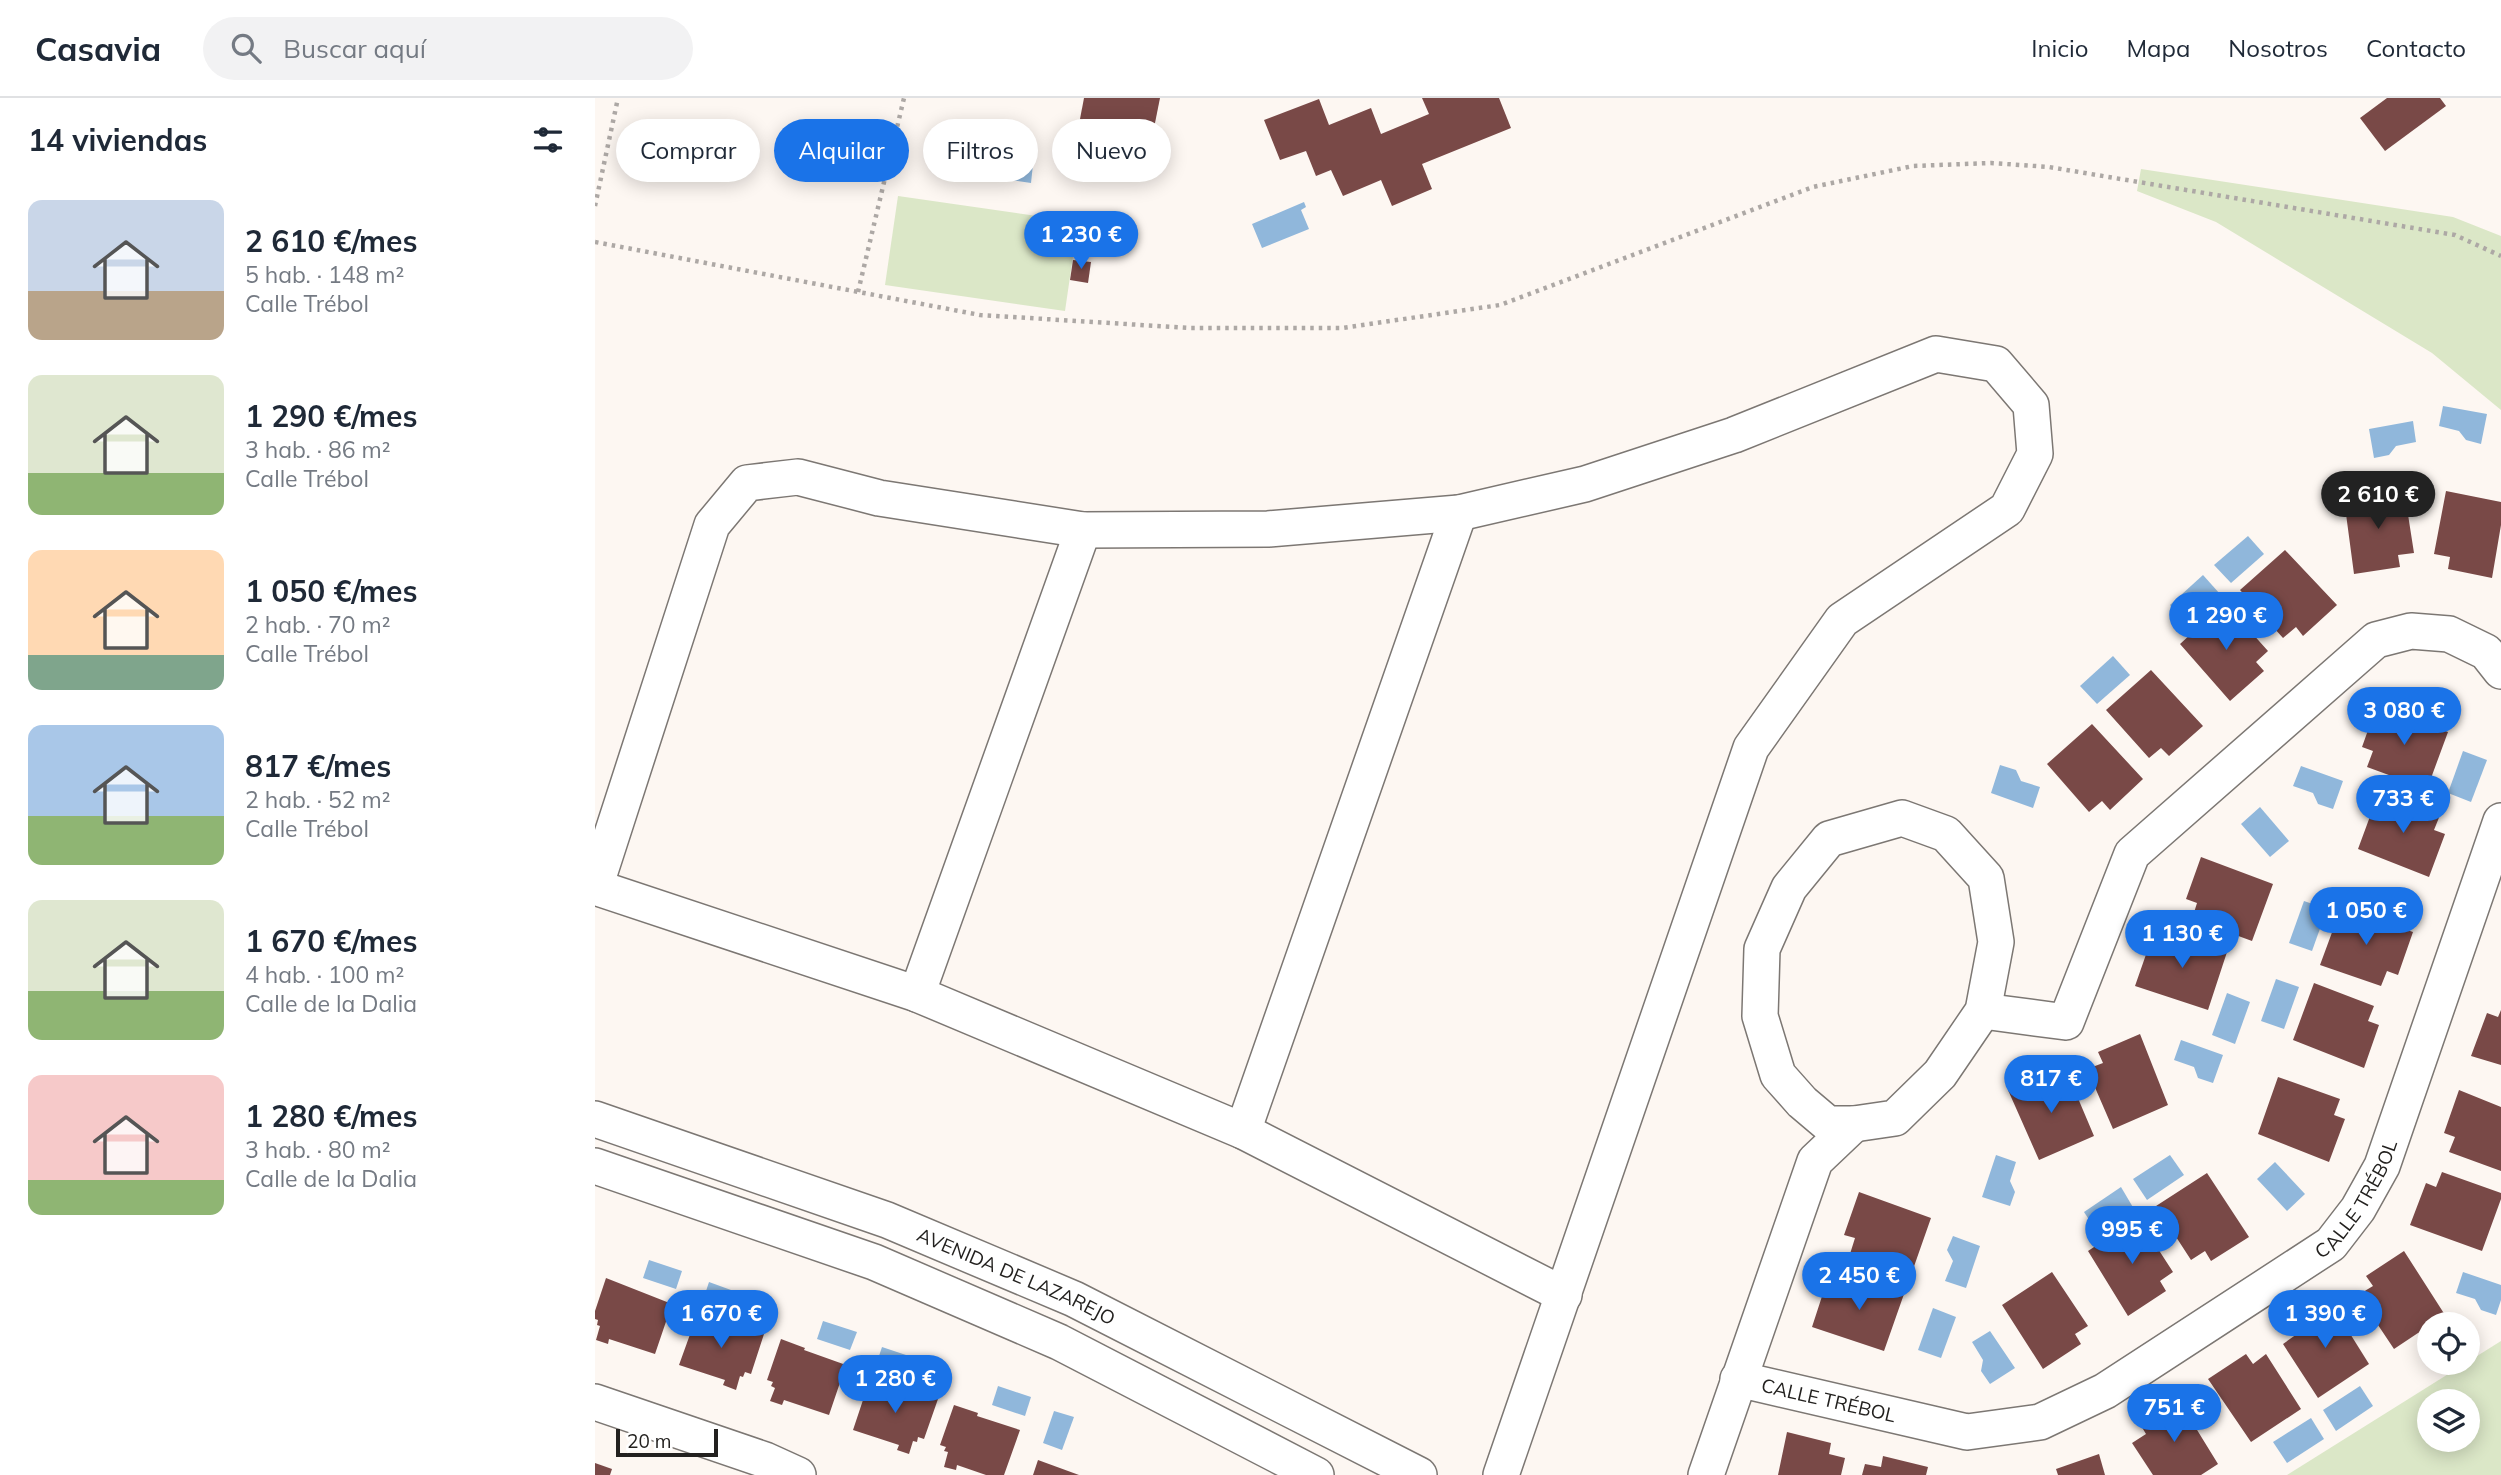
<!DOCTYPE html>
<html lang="es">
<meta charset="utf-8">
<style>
:root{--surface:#fff;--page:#f2f2f3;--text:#1f2937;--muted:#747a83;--line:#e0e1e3;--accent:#1a73e8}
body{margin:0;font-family:Mulish,sans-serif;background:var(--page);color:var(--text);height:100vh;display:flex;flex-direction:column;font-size:26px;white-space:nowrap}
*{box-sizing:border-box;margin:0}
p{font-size:23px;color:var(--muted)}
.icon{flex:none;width:38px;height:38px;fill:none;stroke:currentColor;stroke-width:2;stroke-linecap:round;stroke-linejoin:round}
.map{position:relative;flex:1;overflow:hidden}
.details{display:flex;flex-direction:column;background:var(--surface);width:595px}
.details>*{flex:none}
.banner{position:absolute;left:21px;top:21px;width:665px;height:63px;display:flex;gap:14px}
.fabs{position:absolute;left:1822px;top:1214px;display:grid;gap:14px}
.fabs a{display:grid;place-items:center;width:63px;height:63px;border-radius:50%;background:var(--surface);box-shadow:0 4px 18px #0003;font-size:35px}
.scale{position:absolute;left:21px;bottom:18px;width:102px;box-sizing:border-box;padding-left:7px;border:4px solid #23211f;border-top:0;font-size:19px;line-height:24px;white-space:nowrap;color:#23211f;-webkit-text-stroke:5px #fff;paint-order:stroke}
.price{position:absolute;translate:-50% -60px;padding:0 16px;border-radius:24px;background:var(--accent);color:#fff;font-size:23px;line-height:46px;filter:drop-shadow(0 2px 4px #0008)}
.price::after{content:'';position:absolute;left:50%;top:42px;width:21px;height:16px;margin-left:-10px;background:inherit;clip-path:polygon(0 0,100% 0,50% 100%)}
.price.current{background:#222;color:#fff}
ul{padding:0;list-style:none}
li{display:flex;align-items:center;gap:21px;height:175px;padding:0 28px}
li span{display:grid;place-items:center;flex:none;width:196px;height:140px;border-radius:14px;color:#555}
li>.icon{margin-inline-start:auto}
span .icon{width:84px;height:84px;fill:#fffc;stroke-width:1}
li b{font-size:30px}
h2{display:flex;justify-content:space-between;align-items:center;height:84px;padding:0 28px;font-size:30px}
.pill{padding:0 24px;border-radius:32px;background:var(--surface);box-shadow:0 4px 18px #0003;font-size:24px;line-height:63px}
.pill.current{background:var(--accent);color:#fff}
header{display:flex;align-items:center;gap:42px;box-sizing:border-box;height:98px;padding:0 35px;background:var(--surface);border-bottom:2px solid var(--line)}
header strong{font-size:33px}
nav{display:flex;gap:38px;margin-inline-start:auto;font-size:24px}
.search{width:490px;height:63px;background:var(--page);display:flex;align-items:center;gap:18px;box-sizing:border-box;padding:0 24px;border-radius:38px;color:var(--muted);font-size:26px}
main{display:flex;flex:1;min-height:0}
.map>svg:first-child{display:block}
</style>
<header>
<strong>Casavia</strong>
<div class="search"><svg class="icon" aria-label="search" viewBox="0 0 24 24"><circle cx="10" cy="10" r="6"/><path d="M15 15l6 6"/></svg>Buscar aquí</div>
<nav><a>Inicio</a><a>Mapa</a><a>Nosotros</a><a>Contacto</a></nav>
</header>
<main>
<section class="details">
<h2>14 viviendas<svg class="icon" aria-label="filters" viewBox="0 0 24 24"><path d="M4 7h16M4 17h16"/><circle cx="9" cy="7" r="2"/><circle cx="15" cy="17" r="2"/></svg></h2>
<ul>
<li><span style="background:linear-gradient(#c9d6e8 65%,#b9a48a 0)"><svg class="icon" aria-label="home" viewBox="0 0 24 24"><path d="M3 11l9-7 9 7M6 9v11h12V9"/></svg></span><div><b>2 610 €/mes</b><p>5 hab. · 148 m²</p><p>Calle Trébol</p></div></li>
<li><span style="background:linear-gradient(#dfe7d0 70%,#8fb573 0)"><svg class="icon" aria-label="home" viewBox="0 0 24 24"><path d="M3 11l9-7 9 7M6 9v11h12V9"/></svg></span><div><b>1 290 €/mes</b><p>3 hab. · 86 m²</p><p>Calle Trébol</p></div></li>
<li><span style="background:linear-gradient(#ffd9b3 75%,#7fa58c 0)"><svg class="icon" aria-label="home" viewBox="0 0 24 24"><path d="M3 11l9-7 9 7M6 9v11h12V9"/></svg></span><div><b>1 050 €/mes</b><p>2 hab. · 70 m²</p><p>Calle Trébol</p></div></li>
<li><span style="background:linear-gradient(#a9c7e8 65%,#8fb573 0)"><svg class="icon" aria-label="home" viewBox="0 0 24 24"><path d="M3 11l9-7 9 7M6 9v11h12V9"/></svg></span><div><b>817 €/mes</b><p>2 hab. · 52 m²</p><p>Calle Trébol</p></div></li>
<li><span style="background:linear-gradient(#dfe7d0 65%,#8fb573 0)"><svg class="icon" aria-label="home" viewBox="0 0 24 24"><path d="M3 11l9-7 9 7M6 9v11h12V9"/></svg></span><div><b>1 670 €/mes</b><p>4 hab. · 100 m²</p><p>Calle de la Dalia</p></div></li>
<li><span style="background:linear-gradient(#f6c9c9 75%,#8fb573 0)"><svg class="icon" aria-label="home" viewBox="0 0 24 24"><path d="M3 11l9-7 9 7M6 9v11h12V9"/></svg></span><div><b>1 280 €/mes</b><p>3 hab. · 80 m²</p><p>Calle de la Dalia</p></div></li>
</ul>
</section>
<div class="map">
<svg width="1906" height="1377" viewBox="0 0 1906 1377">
<rect width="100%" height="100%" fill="#fdf7f2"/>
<g fill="#dbe7c7" fill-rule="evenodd">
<polygon points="1546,71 1858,119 1906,138 1906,312 1837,255 1621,124 1542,93"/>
<polygon points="303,98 483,124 470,213 290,187"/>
<path d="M1906 1243V1377H1692ZM1834 1304H1872V1342H1834Z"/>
</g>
<g fill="#90b7db">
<polygon points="367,46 439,57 436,85 362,74"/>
<polygon points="709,104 711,109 706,112 714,131 667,150 657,126"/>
<polygon points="1848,308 1892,316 1886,346 1871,342 1864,333 1844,328"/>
<polygon points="1818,323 1821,344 1801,348 1794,357 1779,360 1774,331"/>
<polygon points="1653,438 1669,456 1636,485 1619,467"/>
<polygon points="1608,477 1625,496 1592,525 1575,507"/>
<polygon points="1518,558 1535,577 1502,606 1485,588"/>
<polygon points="1868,653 1892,662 1876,704 1853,695"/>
<polygon points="1405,667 1421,672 1426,683 1445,689 1438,710 1396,695"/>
<polygon points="1706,668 1748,683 1738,711 1723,706 1718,695 1698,688"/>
<polygon points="1665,709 1694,743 1675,759 1646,726"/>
<polygon points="1709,803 1732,811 1717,853 1694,845"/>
<polygon points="1681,881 1704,889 1689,931 1666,923"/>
<polygon points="1632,895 1655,904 1640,946 1617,937"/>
<polygon points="1586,942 1628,957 1618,985 1603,980 1599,969 1579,962"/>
<polygon points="1401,1057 1421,1064 1415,1083 1420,1094 1415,1108 1387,1099"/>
<polygon points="1575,1057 1589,1077 1552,1102 1538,1081"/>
<polygon points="1680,1064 1710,1096 1692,1113 1662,1081"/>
<polygon points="1526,1089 1539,1111 1502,1134 1489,1114"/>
<polygon points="1358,1138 1385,1148 1371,1190 1350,1183 1358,1163 1352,1152"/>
<polygon points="54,1162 87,1173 81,1191 48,1180"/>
<polygon points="1868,1174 1906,1187 1906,1202 1901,1217 1886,1212 1880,1201 1861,1195"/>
<polygon points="114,1184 147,1196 141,1213 108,1202"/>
<polygon points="1338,1210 1361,1219 1346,1260 1323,1252"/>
<polygon points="228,1223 262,1234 255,1252 222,1241"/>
<polygon points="1395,1233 1420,1270 1395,1286 1386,1273 1388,1262 1377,1244"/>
<polygon points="287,1249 320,1260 314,1278 281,1267"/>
<polygon points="403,1288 436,1299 430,1318 397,1307"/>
<polygon points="1765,1288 1778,1308 1741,1333 1728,1312"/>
<polygon points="459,1313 479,1319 467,1352 448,1345"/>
<polygon points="1716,1320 1729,1341 1692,1365 1678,1344"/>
</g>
<g fill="#794947">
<polygon points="489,0 565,0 558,35 485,21"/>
<polygon points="827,0 904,0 916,30 827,66 837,91 797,108 786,82 748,98 736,72 721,78 711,53 685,62 669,22 724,1 734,27 776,10 786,36 834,16"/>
<polygon points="1792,0 1845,0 1851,8 1790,53 1765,20"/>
<polygon points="478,162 496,164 493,185 475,182"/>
<polygon points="1809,391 1819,455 1803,457 1805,469 1759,476 1749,401"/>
<polygon points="1851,393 1906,404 1906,427 1897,480 1853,471 1855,459 1839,456"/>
<polygon points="1690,452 1742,507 1708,538 1701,529 1688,540 1645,492"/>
<polygon points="1630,505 1673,553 1661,564 1669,573 1635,603 1585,546"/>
<polygon points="1556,572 1608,628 1574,658 1566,650 1554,660 1511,612"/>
<polygon points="1782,607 1853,634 1832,691 1772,669 1778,653 1767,649"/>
<polygon points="1497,626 1548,681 1515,712 1507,703 1494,714 1452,666"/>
<polygon points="1784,694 1845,717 1839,732 1850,736 1834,779 1763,751"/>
<polygon points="1606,759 1678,786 1657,843 1597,821 1602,805 1591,801"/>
<polygon points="1746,810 1818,834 1803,877 1792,873 1786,888 1725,867"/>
<polygon points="1571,833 1632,854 1613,912 1540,888 1555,845 1566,849"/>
<polygon points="1719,885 1779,908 1773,923 1784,927 1769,970 1698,942"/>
<polygon points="1906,912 1906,967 1876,958 1892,915 1903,919"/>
<polygon points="1545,936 1573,1007 1518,1031 1492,971 1508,965 1503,954"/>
<polygon points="1455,975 1459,985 1474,979 1499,1038 1444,1062 1413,992"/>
<polygon points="1683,979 1745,1001 1739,1017 1750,1021 1734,1064 1663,1036"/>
<polygon points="1864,992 1906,1009 1906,1073 1854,1054 1860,1039 1849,1035"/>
<polygon points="1847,1074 1906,1095 1906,1101 1887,1153 1815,1127 1831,1085 1841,1089"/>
<polygon points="1612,1075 1654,1139 1616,1163 1610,1153 1596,1162 1561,1108"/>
<polygon points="1264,1094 1336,1120 1316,1177 1255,1156 1260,1140 1249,1137"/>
<polygon points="1543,1120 1578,1174 1565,1183 1571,1193 1533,1218 1493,1153"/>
<polygon points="1809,1153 1850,1217 1799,1251 1763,1197 1778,1188 1771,1178"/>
<polygon points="1457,1174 1493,1228 1480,1236 1486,1246 1448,1271 1407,1207"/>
<polygon points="1248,1175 1309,1196 1289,1253 1217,1229 1231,1186 1242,1191"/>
<polygon points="11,1180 77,1206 60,1256 14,1241 13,1246 1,1242 5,1228 2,1227 3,1222 0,1221 0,1213"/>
<polygon points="1734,1202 1774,1266 1723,1300 1688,1246 1702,1236 1696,1227"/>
<polygon points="102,1217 169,1236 156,1276 150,1274 148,1279 145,1278 141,1292 128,1287 130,1282 84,1267"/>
<polygon points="186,1241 210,1250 209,1252 251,1267 234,1317 189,1302 187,1307 175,1303 180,1290 176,1288 178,1284 172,1282"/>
<polygon points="1651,1256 1658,1266 1671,1256 1706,1311 1656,1344 1613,1281"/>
<polygon points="275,1281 317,1296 318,1293 343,1301 329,1341 323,1339 322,1344 318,1343 314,1356 302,1352 304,1347 258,1332"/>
<polygon points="1583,1301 1623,1366 1606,1377 1558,1377 1537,1345 1551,1336 1545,1326"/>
<polygon points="359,1307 383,1315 382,1318 425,1332 409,1377 391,1377 362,1367 361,1372 349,1369 353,1354 349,1353 351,1349 345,1347"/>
<polygon points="1192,1334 1236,1345 1234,1356 1250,1360 1246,1377 1183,1377"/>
<polygon points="1504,1356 1510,1377 1463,1377 1461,1371"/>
<polygon points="1288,1358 1333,1369 1331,1377 1267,1377 1270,1366 1286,1369"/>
<polygon points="443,1362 484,1377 438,1377"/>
<polygon points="0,1365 17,1371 15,1377 0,1377"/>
</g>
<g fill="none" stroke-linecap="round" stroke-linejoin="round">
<g stroke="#7c7773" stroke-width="38">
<g id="minor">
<polygon points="1307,720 1351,736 1391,780 1401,844 1388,913 1345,976 1300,1020 1259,1026 1233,1026 1207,1004 1183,977 1165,918 1167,851 1194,790 1234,741"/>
<polyline points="0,789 117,427 152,385 203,379 284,400 488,432 673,431 864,415 990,386 1139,337 1341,256 1401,266 1436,307 1440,356 1412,411 1247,522 1156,650 906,1377"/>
<polyline points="0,789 322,896 648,1033 969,1197"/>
<polyline points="322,896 488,432"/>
<polyline points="1388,913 1471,924 1537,756 1781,542 1816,533 1854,536 1891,554 1906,573"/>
<path id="s1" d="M0 1021 292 1122 479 1201 824 1377"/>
<polyline points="648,1033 864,415"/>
<polyline points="0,1068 279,1164 464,1244 721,1377"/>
<path id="s2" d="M1143 1281 1372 1334 1445 1324 1510 1293 1736 1146 1763 1111 1787 1068 1906 723"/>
<polyline points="0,1304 170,1362 203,1377"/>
<polyline points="1111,1377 1220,1063 1259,1026"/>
</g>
</g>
<g stroke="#ada8a5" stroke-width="4.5" stroke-dasharray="3.5 5" stroke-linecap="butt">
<polyline points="0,108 23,0"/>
<polyline points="0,144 385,217 595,230 747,230 905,207 1218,89 1318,68 1396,65 1454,69 1860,137 1906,158"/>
<polyline points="263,194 309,0"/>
</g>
<use href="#minor" stroke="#fff" stroke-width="35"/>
</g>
<g text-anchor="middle" stroke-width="7" stroke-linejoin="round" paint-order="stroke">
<g font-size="19" fill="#23211f" stroke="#fff">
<text dy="7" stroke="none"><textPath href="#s2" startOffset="702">CALLE TRÉBOL</textPath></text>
<text dy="7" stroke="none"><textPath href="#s1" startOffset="450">AVENIDA DE LAZAREJO</textPath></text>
<text dy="7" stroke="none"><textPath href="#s2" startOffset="93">CALLE TRÉBOL</textPath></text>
</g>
</g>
</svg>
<div class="fabs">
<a><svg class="icon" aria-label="locate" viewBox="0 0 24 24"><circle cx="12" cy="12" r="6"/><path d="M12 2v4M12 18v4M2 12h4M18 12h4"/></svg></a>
<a><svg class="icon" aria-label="layers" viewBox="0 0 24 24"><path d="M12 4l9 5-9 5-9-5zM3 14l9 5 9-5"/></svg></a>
</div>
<div class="scale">20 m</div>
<b class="price" style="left:486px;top:173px">1 230 €</b>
<b class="price current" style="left:1783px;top:433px">2 610 €</b>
<b class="price" style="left:1631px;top:554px">1 290 €</b>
<b class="price" style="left:1809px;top:649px">3 080 €</b>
<b class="price" style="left:1808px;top:737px">733 €</b>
<b class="price" style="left:1771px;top:849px">1 050 €</b>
<b class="price" style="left:1587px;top:872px">1 130 €</b>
<b class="price" style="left:1456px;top:1017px">817 €</b>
<b class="price" style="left:1537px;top:1168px">995 €</b>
<b class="price" style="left:1264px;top:1214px">2 450 €</b>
<b class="price" style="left:126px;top:1252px">1 670 €</b>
<b class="price" style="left:1730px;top:1252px">1 390 €</b>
<b class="price" style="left:300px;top:1317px">1 280 €</b>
<b class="price" style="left:1579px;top:1346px">751 €</b>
<div class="banner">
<a class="pill">Comprar</a>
<a class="pill current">Alquilar</a>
<a class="pill">Filtros</a>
<a class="pill">Nuevo</a>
</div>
</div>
</main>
